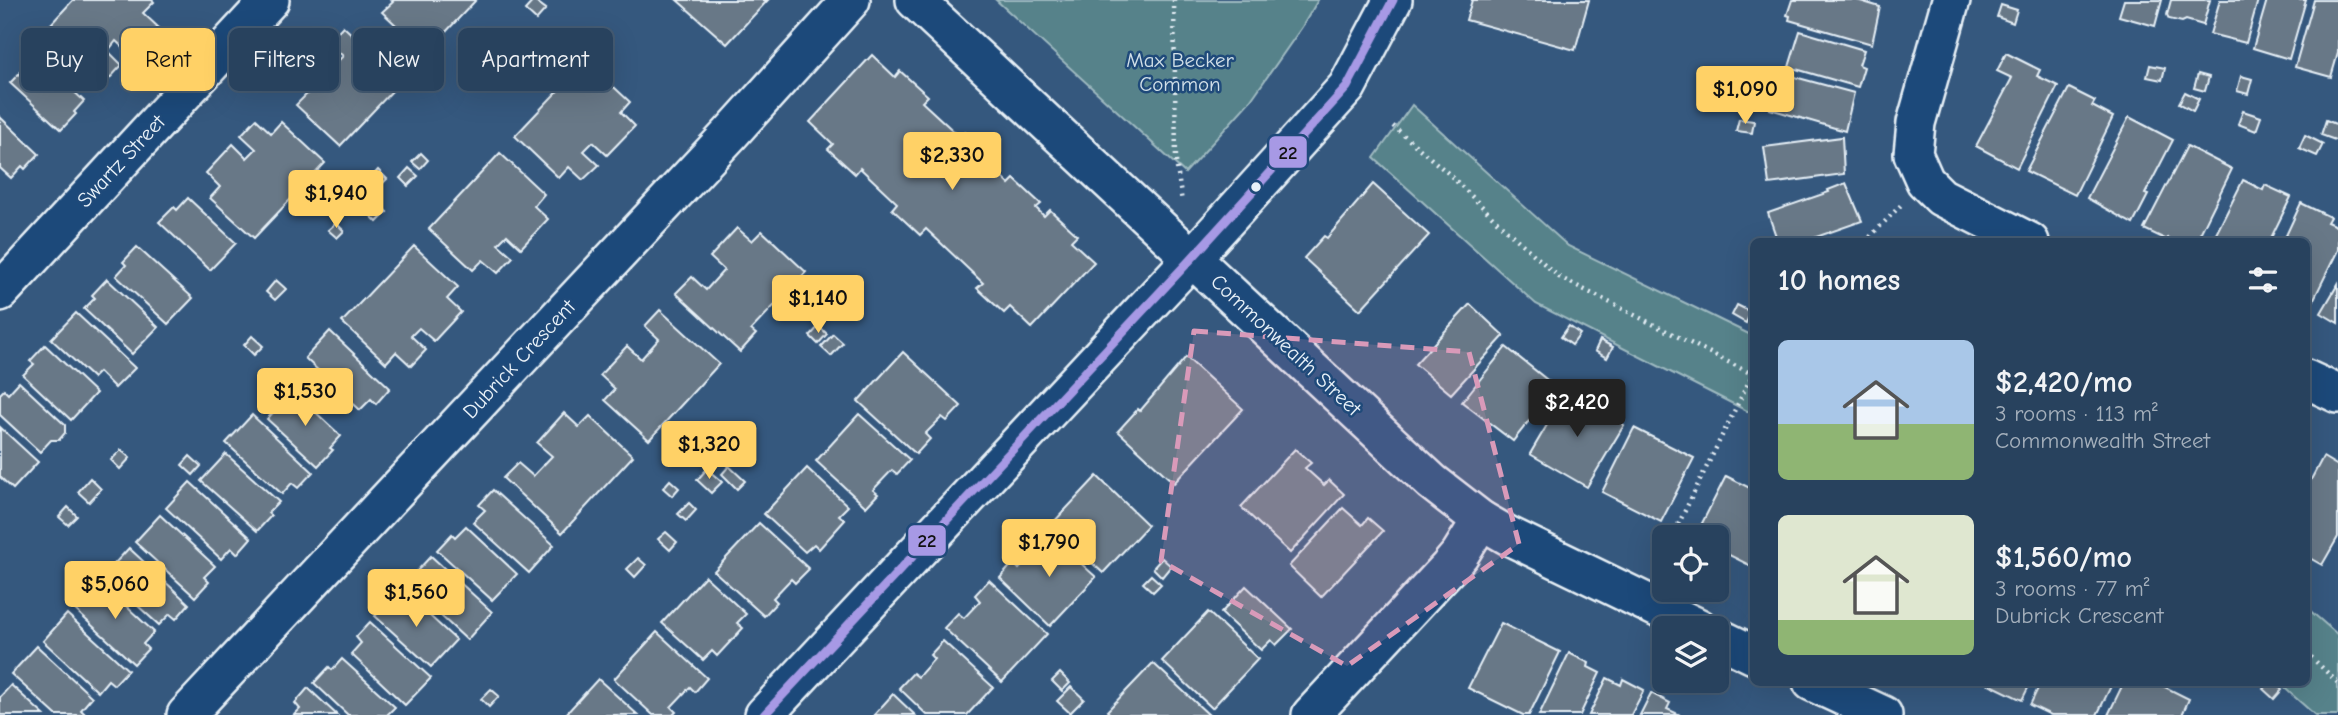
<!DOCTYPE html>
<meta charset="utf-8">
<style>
:root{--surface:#28425e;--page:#304964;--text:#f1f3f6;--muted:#a5b0bc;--line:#445b73;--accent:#ffd166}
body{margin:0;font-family:"Comic Neue",sans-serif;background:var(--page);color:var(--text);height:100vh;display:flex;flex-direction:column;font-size:26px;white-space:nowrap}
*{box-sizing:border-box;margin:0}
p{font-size:23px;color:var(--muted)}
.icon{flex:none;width:38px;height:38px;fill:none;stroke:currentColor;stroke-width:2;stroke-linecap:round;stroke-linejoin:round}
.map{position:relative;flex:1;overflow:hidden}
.side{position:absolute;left:1750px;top:238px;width:560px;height:448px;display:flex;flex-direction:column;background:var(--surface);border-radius:10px;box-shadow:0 7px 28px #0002,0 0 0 2px var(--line)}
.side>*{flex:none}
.banner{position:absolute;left:21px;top:28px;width:665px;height:63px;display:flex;gap:14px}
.tools{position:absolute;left:1652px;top:525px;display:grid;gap:14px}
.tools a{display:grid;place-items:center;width:77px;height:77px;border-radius:10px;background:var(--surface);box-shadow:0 7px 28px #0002,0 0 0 2px var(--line);font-size:35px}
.price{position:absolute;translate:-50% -60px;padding:0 16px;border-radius:7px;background:var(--accent);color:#111;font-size:23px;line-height:46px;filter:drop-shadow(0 2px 4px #0008)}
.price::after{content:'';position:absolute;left:50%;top:42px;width:21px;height:16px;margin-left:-10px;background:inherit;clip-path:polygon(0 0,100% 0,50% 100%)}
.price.active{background:#222;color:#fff}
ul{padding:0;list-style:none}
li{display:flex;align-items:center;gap:21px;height:175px;padding:0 28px}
li span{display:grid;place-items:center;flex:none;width:196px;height:140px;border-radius:10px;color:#555}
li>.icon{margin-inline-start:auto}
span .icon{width:84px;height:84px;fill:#fffc;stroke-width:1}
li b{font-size:30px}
h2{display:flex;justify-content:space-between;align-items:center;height:84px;padding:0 28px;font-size:30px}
.chip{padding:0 24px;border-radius:10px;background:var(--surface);box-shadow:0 7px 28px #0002,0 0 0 2px var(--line);font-size:24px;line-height:63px}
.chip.active{background:var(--accent);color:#111}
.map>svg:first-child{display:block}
</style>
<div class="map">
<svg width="2338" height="715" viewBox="0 0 2338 715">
<rect width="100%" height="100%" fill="#35587e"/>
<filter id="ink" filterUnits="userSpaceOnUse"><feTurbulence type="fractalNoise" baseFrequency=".0143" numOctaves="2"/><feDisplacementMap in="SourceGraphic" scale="14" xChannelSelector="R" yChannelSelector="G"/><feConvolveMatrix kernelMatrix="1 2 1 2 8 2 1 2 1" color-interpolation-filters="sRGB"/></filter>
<g filter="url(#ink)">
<g fill="#56828a" stroke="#9fbac1" stroke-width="2">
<polygon points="996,0 1318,0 1302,27 1251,100 1185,173"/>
<polygon points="1412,105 1568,246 1753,336 1753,414 1536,304 1374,158"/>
<polygon points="2307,608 2338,635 2338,715 2315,715 2279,683 2306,682"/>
</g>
<g fill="#687887" stroke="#e8f1f8" stroke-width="2">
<polygon points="73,0 152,0 154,2 143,13 158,27 131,55 116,41 108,51 122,65 108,80 93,66 83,77 39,37"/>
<polygon points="391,0 476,0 426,53 382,12 393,2"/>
<polygon points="534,0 546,9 536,20 525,10"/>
<polygon points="677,0 768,0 727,44"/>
<polygon points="1472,0 1589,0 1575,50 1466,20"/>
<polygon points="1792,0 1857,0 1880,7 1872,44 1789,20 1790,16 1787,15"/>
<polygon points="2124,0 2162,0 2155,26 2119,16"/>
<polygon points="2171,0 2210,0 2203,25 2186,20 2182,22 2169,19 2167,15"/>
<polygon points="2220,0 2258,0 2246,43 2210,34"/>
<polygon points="2267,0 2306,0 2289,59 2253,48"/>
<polygon points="2314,0 2338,0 2338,53 2331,77 2295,67"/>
<polygon points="2001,5 2017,10 2013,23 1997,17"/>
<polygon points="343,26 358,40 368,29 412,70 340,146 296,105 307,94 292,80 319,51 334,65 343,56 328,42"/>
<polygon points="1800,31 1864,50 1859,65 1864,67 1858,87 1789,67"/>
<polygon points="2006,53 2040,70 2037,76 2058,86 2017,168 1976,146 2012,78 1997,71"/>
<polygon points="872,55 895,77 900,71 928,96 922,102 960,137 965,132 992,156 986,162 1009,184 1014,179 1041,204 1036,208 1044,216 1050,210 1077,235 1071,241 1094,262 1032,328 1010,307 1004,313 977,288 983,283 926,229 920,235 892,209 897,203 860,168 855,174 828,149 833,144 810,122"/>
<polygon points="36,56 84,101 74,112 76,114 61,130 10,83"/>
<polygon points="586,61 630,102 621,112 635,126 607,155 593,142 584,151 599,165 583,180 569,167 559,178 515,136"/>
<polygon points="2150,65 2165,68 2162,80 2147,77"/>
<polygon points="1780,73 1854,93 1845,131 1770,109"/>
<polygon points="2198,74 2209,77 2205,91 2194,88"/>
<polygon points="2241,76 2252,79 2248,94 2237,91"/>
<polygon points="2069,88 2095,101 2092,106 2113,117 2075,195 2026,171"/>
<polygon points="2185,92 2199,99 2193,111 2179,103"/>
<polygon points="2243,111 2261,117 2256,131 2238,124"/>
<polygon points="0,117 39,154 25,169 22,166 11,178 0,168"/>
<polygon points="2129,117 2173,140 2145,194 2148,195 2133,224 2087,198"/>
<polygon points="256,119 271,133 281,122 325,163 254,238 210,198 220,187 206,173 233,144 247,158 256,149 241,135"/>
<polygon points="1739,119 1754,121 1752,133 1736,131"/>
<polygon points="2326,120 2338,125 2338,141 2321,135"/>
<polygon points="2305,135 2323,144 2317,156 2299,148"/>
<polygon points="1842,137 1844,174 1769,184 1764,147"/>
<polygon points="2187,146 2232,169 2196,242 2175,242 2168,238 2167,240 2144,229"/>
<polygon points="421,153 428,160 420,169 412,162"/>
<polygon points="500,153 544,194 534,206 548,219 521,248 507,235 498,244 513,257 498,273 483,260 473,270 429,229"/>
<polygon points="409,168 418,176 408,186 400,178"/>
<polygon points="378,170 387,179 377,189 368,181"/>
<polygon points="2243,180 2263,190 2265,185 2291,197 2269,242 2212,242"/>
<polygon points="1846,183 1862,221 1802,242 1778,242 1768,213 1829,192 1828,190"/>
<polygon points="1373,184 1429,235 1360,310 1304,258 1324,236 1327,238"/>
<polygon points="362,185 375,197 367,205 355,193"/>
<polygon points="188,198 236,243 210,270 159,222 174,207 177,210"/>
<polygon points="377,203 387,212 377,222 368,213"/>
<polygon points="2301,203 2330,217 2327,222 2338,227 2338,250 2310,307 2306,305 2306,242 2283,242"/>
<polygon points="336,223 344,231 337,238 328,230"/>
<polygon points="737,228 752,241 762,231 806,272 751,330 756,334 740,352 676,293 692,277 706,290 724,270 710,257"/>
<polygon points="414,246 458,287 447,299 461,312 434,341 419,328 411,336 426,350 411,366 396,352 386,363 342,322"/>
<polygon points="137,247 193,298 168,324 116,276 126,265 123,262"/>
<polygon points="107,279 158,327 132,354 84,309 95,298 92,295"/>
<polygon points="276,280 286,289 275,300 266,292"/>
<polygon points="2338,284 2338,323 2321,313"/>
<polygon points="1470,304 1504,336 1451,394 1415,364"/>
<polygon points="1737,305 1751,312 1746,323 1732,315"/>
<polygon points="660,310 719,364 649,440 605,400 615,389 600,375 627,346 641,359 659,339 645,326"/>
<polygon points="76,313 135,368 115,388 99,372 93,378 51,339"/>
<polygon points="819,326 827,334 818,344 810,336"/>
<polygon points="1569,326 1580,334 1572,345 1561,337"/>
<polygon points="330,331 390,388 376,404 371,399 360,410 305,358"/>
<polygon points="833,334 843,343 831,356 821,347"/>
<polygon points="252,336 263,346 254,355 244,345"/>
<polygon points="1600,340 1613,347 1607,358 1595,351"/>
<polygon points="45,345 96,393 71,420 23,375 34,364 30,361"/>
<polygon points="1506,347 1556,387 1513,441 1462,402"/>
<polygon points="903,352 961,406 947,421 942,417 925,434 930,439 916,454 858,401"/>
<polygon points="1186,357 1243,409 1174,483 1118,431 1138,409 1140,411"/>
<polygon points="19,382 65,425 65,433 59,440 51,440 40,452 0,415 0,394 4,390 8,394"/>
<polygon points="293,391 341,436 330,448 333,450 318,466 267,419"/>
<polygon points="1567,391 1624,425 1587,487 1530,454"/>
<polygon points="564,413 579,427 590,416 633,456 562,533 503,478 518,463 533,476 552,456 537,443"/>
<polygon points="859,414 910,460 897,474 892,470 873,490 878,494 866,507 816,461"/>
<polygon points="252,415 313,472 298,488 292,483 282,494 226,443"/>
<polygon points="0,427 38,462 13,489 0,477"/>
<polygon points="1634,428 1694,458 1661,522 1602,492"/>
<polygon points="1295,449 1311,463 1305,468 1324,485 1329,480 1344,494 1290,553 1241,507"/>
<polygon points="121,450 130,458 120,469 111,460"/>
<polygon points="226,454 279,502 268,513 271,516 257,531 201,481"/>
<polygon points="190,456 201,466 193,475 182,465"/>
<polygon points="2323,457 2338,466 2338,537 2322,565 2306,556 2306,489"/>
<polygon points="729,466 745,481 737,489 722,474"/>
<polygon points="807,468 848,506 839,515 845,520 819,549 814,544 805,552 764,514"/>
<polygon points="707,469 722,482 711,493 697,480"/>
<polygon points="1097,476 1148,525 1103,573 1051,525"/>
<polygon points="1726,476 1754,490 1753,567 1717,549 1717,537 1695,537"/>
<polygon points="90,478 101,489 89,502 78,492"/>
<polygon points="670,480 679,488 672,496 663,488"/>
<polygon points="190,482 251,538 237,554 231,548 221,559 166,508"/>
<polygon points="493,490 554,545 529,573 473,522 485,510 479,505"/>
<polygon points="689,503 696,510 686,521 678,514"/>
<polygon points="68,507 77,516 68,525 59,517"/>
<polygon points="1343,508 1362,525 1368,518 1383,531 1321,597 1289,566"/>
<polygon points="160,515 215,566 204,577 209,582 195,597 135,542"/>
<polygon points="759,523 809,569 795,583 791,579 773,598 777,602 764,616 714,571"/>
<polygon points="466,526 517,574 492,600 437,550 452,534 455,537"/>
<polygon points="1044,530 1096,577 1050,626 1000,578 1013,563 1019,569 1037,550 1031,544"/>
<polygon points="666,532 677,542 670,550 658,539"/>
<polygon points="129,548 189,604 176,619 170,614 159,625 104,575"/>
<polygon points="431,556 492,612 467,640 411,588 423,576 417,571"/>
<polygon points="638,558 646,565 635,577 627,569"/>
<polygon points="1162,558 1171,566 1162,577 1153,568"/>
<polygon points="1151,575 1161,584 1153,592 1143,583"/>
<polygon points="705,576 746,614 737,623 743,628 717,656 712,651 703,660 662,623"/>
<polygon points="98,580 154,632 143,644 148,649 134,664 73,608"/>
<polygon points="989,580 1047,634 1002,682 944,628 958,613 964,618 980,601 975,595"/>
<polygon points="1246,586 1292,629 1276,645 1271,640 1261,650 1221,613"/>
<polygon points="404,592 456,640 431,667 375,616 390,600 393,603"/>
<polygon points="1208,612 1258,659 1212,708 1162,661"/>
<polygon points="67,614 128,670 114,685 108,680 98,692 43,641"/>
<polygon points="370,622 431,678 405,705 351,654 361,643 356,637"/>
<polygon points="1501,623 1560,652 1529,715 1523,715 1468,688"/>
<polygon points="657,632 707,678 695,692 690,687 671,707 676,712 673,715 653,715 614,679"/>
<polygon points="943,641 993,687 967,715 927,715 899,688 913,673 918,677 934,659 930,655"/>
<polygon points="37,646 92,697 81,710 86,715 56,715 11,674"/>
<polygon points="1569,653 1589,663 1588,667 1600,673 1580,715 1539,715"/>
<polygon points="342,659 395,707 387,715 348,715 314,683 329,667 332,670"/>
<polygon points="1153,663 1209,715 1111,715 1107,711"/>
<polygon points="1060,673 1070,683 1062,691 1052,681"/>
<polygon points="1607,678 1621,685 1623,679 1644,690 1631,715 1589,715"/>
<polygon points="598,679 638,715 565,715"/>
<polygon points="1985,682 2031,682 2022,700"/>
<polygon points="2041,682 2113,682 2097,715 2051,715 2030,705"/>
<polygon points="2124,682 2155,682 2189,699 2182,715 2108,715"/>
<polygon points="2269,682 2274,682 2282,690 2274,699 2263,689"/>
<polygon points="11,685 44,715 0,715 0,697"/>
<polygon points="1071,687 1084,699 1070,713 1057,701"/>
<polygon points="308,688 337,715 294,715 300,709 295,703"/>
<polygon points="491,689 499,696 489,707 481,699"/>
<polygon points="1651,693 1670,703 1667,709 1680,715 1640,715"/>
<polygon points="893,694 915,715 874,715"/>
</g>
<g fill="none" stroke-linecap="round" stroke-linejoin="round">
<g stroke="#e8f1f8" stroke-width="42">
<g id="minor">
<polyline points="915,0 1432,482 1481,520 1507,535 1699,628"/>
<polyline points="1951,0 1916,123 1913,154 1925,181 1941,197 2030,242"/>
<polyline points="0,292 270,0"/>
<polyline points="2306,379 2338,394"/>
<polyline points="1717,637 1754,655"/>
<polyline points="1812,682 1883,715"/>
<polyline points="186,715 730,134 851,0"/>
<polyline points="764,715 1192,258 1347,87 1393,0"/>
<polyline points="1311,715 1449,567 1460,554 1481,520"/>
</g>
</g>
<g stroke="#e8f1f8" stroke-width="4.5" stroke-dasharray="2 5" stroke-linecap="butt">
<polyline points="1174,0 1176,161 1182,202"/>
<polyline points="1393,126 1449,174 1502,226 1559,277 1754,375"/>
<polyline points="1865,242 1902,204"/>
<polyline points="1672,537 1754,371"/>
<polyline points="1660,563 1664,554"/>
<polyline points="2306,652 2338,683"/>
</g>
<use href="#minor" stroke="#1f4a7a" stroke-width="37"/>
<g stroke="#1f4a7a" stroke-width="14">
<polyline id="bus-1" points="764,715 1192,258 1347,87 1393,0"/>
</g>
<use href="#bus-1" stroke="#a799e5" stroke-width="9"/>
</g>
</g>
<path fill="#d99ab9" fill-opacity="0.2" stroke="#d99ab9" stroke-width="5" stroke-dasharray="14 9" stroke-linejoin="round" d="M1194 331 1469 352 1519 544 1347 666 1161 561Z"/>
<circle fill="#e8f1f8" stroke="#1f4a7a" stroke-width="2.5" cx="1256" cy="187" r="6"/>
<g text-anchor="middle" stroke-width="5" stroke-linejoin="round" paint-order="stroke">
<g font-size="21" fill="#d2e0e8" stroke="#1f4a7a">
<text x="1180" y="67">Max Becker<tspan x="1180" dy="24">Common</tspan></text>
</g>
<g font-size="21" fill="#e8f1f8" stroke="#1f4a7a">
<text transform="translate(121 161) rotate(-47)" y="7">Swartz Street</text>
<text transform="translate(1286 345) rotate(43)" y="7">Commonwealth Street</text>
<text transform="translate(519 359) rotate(-47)" y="7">Dubrick Crescent</text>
</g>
</g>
<g stroke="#1f4a7a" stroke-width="2.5">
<rect x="1268" y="135" width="40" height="34" rx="7" fill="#a799e5"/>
<rect x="907" y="524" width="40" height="33" rx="7" fill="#a799e5"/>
</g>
<g font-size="19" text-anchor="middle" font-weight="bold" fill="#111">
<text x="1288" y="159">22</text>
<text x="927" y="547">22</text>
</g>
</svg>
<div class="tools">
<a><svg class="icon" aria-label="locate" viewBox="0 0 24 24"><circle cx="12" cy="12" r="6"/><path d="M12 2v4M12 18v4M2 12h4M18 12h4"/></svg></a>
<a><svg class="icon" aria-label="layers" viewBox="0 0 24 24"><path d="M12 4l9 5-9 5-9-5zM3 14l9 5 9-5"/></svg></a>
</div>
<b class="price" style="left:1745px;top:126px">$1,090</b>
<b class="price" style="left:952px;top:192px">$2,330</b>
<b class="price" style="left:336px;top:230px">$1,940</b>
<b class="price" style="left:818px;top:335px">$1,140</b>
<b class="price" style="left:305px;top:428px">$1,530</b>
<b class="price active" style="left:1577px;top:439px">$2,420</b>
<b class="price" style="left:709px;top:481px">$1,320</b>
<b class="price" style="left:1049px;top:579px">$1,790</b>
<b class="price" style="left:115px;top:621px">$5,060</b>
<b class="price" style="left:416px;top:629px">$1,560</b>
<div class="banner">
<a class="chip">Buy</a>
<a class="chip active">Rent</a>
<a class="chip">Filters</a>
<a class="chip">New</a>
<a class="chip">Apartment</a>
</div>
<section class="side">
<h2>10 homes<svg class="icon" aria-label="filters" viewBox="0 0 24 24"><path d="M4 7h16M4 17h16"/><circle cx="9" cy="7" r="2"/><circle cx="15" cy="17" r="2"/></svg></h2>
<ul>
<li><span style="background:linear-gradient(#a9c7e8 60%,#8fb573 0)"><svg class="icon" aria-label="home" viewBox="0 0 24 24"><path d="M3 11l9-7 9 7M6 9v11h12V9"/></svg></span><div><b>$2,420/mo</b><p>3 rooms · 113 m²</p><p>Commonwealth Street</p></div></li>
<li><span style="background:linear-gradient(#dfe7d0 75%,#8fb573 0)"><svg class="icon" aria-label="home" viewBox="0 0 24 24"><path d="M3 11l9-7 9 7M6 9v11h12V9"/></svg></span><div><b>$1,560/mo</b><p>3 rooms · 77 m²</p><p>Dubrick Crescent</p></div></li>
</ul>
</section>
</div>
